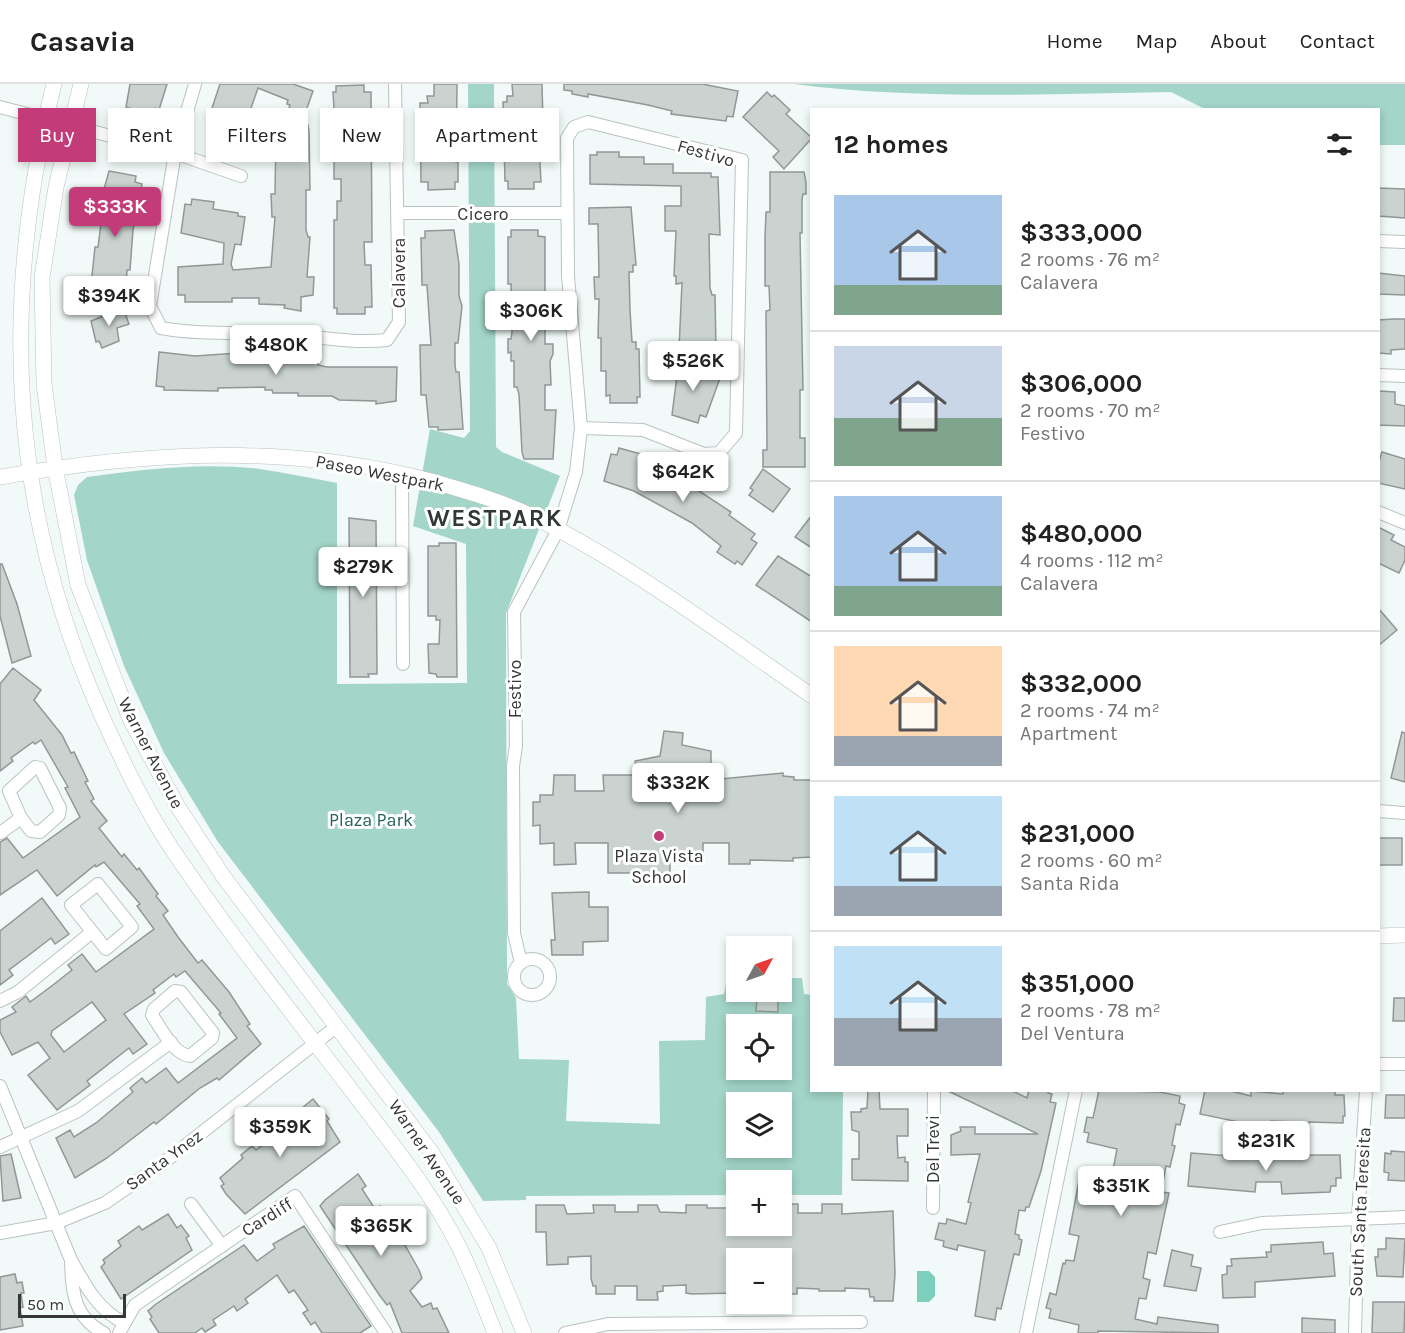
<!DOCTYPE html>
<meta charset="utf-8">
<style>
:root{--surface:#fff;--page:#f2f2f2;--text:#222;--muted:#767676;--line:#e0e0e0;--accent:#c33b78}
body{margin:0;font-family:Karla,sans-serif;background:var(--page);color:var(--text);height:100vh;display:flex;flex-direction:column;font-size:22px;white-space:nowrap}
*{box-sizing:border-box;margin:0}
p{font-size:20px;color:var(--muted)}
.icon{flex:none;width:33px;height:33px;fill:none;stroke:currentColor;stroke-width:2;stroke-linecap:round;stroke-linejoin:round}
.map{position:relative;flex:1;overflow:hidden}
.sheet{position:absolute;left:810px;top:24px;width:570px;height:984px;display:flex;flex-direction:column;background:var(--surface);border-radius:0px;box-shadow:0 3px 9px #0003}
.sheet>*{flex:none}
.hud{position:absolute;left:18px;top:24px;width:570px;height:54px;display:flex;gap:12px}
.needle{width:39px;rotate:50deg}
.buttons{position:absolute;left:726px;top:852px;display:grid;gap:12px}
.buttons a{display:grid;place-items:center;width:66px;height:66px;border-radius:0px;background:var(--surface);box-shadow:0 3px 9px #0003;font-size:30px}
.scale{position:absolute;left:18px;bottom:15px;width:108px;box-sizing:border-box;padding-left:6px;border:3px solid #353837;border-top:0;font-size:16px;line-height:21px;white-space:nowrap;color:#353837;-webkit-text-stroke:4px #fff;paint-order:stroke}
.price{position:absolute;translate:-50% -51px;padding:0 14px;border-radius:6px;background:#fff;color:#222;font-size:20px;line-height:39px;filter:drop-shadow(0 2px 3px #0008)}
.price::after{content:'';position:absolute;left:50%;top:36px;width:18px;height:14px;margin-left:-9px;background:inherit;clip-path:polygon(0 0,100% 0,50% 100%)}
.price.current{background:var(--accent);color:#fff}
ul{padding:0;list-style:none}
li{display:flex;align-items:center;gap:18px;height:150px;padding:0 24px}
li+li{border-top:2px solid var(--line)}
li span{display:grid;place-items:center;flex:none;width:168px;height:120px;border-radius:0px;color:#555}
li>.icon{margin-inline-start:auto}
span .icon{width:72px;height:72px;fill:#fffc;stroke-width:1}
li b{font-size:26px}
h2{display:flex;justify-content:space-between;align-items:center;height:72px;padding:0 24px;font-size:26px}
.chip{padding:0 21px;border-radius:0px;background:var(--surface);box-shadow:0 3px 9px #0003;font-size:21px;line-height:54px}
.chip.current{background:var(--accent);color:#fff}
header{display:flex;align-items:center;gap:36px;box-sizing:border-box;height:84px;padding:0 30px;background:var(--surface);border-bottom:2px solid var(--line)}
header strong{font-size:28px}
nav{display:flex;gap:33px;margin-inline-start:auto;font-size:21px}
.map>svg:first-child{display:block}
</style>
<header>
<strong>Casavia</strong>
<nav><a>Home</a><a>Map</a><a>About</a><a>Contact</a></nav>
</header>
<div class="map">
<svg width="1405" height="1249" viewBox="0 0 1405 1249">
<rect width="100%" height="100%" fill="#f1faf8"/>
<g fill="#a3d5c8" fill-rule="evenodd">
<path d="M468 0H494L496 363 502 368 560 392 506 529 507 900 516 914 519 975 569 976 566 1037 660 1040 659 957 705 956 706 913 724 910 727 895H736V908H782V894H802L804 910 811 911 812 1006 843 1007 842 1111H782V1096H736V1111L526 1112V1116L483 1117 439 1048 218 758 164 669 124 582 87 476 74 411 78 401 87 393C144 385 203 378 260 385 286 389 312 394 337 399V600L467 599 466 460 413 442 430 345 464 354 470 347ZM736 940H782V986H736ZM736 1018H782V1064H736Z"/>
<path d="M794 0H1405V61H1379L1378 26 1205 25 1171 8C1045 10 918 16 794 0Z"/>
</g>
<polygon fill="#7ccfbb" points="917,1187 929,1187 935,1193 935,1212 929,1218 917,1218"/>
<g fill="#cad3d0" stroke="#909896" stroke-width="1.5" fill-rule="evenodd">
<polygon points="130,0 167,0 159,26 155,24 153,32 126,23"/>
<polygon points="220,0 293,0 313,7 301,41 308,41 309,48 310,106 306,106 306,146 308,153 310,153 307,193 314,193 313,211 301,213 301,227 284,224 285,221 259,220 259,214 232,214 232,218 185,218 185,211 178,211 178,183 223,180 224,159 181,149 185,120 191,121 192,115 214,118 213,125 238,129 238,132 245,133 241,161 235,160 231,180 233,186 271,183 275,133 272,133 271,110 275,110 276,48 279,48 279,41 284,41 290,21 287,20 288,16 258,4 242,50 239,49 237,56 212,48 214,41 207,39"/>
<polygon points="434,0 457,0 456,78 458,78 458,98 455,98 455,105 428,106 428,98 421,98 420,19 428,19 427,12 434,12"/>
<polygon points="512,0 542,0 543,40 538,40 541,98 534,98 534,105 508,105 508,97 505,97 503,18 507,18 507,12 513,12"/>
<polygon points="564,0 702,0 738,7 733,33 727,32 726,37 671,30 672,27 648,21 588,10 588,13 572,10 572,7 564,6"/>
<polygon points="364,1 364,8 371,8 372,158 364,158 365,181 371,181 372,223 365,223 365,230 337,230 337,224 334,224 334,136 337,136 337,117 341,117 341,95 334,95 334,75 337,75 333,8 336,8 336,2"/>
<polygon points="767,8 772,13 774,11 790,26 786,30 812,54 784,85 773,73 779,67 743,33"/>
<polygon points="597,68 619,68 619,73 644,73 644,80 673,80 673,89 711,89 711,93 718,93 720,151 709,150 710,204 712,211 715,211 716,265 679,265 682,199 676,200 676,192 674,192 676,147 665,147 665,122 681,122 681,102 590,100 590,71 597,71"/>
<polygon points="109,87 136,92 135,98 142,100 133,146 130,186 127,186 125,212 118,212 121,220 91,218 90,211 95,163 98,163 104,116 101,116"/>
<polygon points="770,88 804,88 806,98 806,110 803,110 802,116 802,149 800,149 803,306 800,306 800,354 805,354 805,383 763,383 763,366 767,366 766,227 770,226 769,202 765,202 765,153 766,128 770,128"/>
<polygon points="1378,104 1405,105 1405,134 1378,132"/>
<polygon points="631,123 636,181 633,181 633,188 629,188 630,226 632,258 636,258 636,265 639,265 640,313 637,313 637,319 610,319 610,311 606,312 606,287 601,287 601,254 598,254 599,215 595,215 594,193 599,193 598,140 589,140 589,124"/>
<polygon points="454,146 459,180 459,212 462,222 458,259 455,259 455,281 456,288 459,288 463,345 438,346 438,343 429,343 426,311 421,311 420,261 431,261 427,201 422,201 421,154 425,154 425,147"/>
<polygon points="511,146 538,146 538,152 545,153 545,260 553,260 553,270 550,277 551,301 545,301 545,326 556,326 553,375 524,375 522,368 519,310 517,303 514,303 514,277 511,277 511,268 508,269 508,255 511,255 512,248 511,200 508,200 508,153 511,153"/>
<polygon points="1378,189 1405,192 1405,211 1378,210"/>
<polygon points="123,224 129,240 117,244 119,257 102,264 99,257 96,258 91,237"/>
<polygon points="1393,235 1405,235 1405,265 1391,266 1391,270 1378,269 1378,236"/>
<polygon points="159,268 195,272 252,268 252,272 318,275 318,281 327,283 397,283 396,317 376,320 376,317 339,316 332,312 298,312 298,309 273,309 272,306 265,306 265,303 218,304 218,307 164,306 164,303 156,302"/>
<polygon points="679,276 702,284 701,289 720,294 706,333 700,331 698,339 672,331"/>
<polygon points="1379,307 1395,308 1395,320 1405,322 1405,342 1378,341"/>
<polygon points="619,364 641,370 638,383 658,394 668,376 682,384 679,390 701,402 699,407 731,428 729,431 755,450 751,455 757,459 742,481 737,477 735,480 717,468 721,462 692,439 634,407 604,397 611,370 617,371"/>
<polygon points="1382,368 1405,375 1405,405 1378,399 1378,380"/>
<polygon points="763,385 790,405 773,428 749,411 753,406 750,404"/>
<polygon points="812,431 812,464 795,453"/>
<polygon points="349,434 376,437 377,590 368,590 369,593 350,593"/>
<polygon points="1378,443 1394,451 1391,456 1405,463 1405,476 1399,489 1378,479"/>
<polygon points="439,459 456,459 457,593 437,593 436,590 429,589 428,560 439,560 440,536 436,536 436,532 428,532 428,462 439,462"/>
<polygon points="778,472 812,493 812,538 756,501"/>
<polygon points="0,480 2,480 17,520 31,572 12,579 0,532"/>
<polygon points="1378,524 1397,546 1378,562"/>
<path d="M13 584 41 606 34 616 62 651 71 669 74 668 88 697 85 698 94 715 91 717 107 737 99 744 122 773 124 770 137 786 139 784 158 810 156 812 168 827 163 831 178 853 198 879 202 876 229 908 250 940 247 942 261 960 219 996 217 994 200 1004 156 1040 154 1038 107 1074 75 1094 56 1054 70 1046 74 1053 96 1039 133 1008 130 1004 142 994 146 999 166 984 178 999 237 954 219 930 221 929 185 887 176 893 174 890 153 906 155 909 124 930 147 960 133 970 129 964 87 997 90 1001 57 1026 28 991 50 974 38 958 12 971 0 948V936L16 928 12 923 26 912 30 918 53 901 72 886 68 881 82 870 96 888 154 845 137 822 140 820 104 778 96 783 95 781 57 812 37 786 0 811V758L7 754 23 774 80 733 65 704 68 703 41 656 35 660 33 658 11 674 13 677 0 687V600ZM92 918 106 936 64 968 51 951 52 947Z"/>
<polygon points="664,647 683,649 682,661 711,667 711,696 783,689 783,692 794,693 794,696 812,696 812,773 793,774 793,777 750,776 750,780 729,780 729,759 703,759 703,779 670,778 670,789 608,789 608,759 575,759 576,780 554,781 554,759 540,760 540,741 533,742 533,718 540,718 540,711 553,711 554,691 575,691 575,707 604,707 603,691 638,691 635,677 660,672"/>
<polygon points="1402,648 1405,649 1405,698 1391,694"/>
<rect x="1378" y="754" width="24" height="27"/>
<polygon points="589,808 589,823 608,823 608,857 583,858 583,871 552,871 551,856 555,856 552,809"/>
<polygon points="42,814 69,850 55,860 51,854 33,868 9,886 13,891 0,901 0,847"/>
<polygon points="757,912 778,913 778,928 756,927"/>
<polygon points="1394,914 1405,914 1405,937 1393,937"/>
<polygon points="868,1006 879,1006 880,1025 908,1025 908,1052 897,1052 898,1074 905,1073 905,1078 908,1078 908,1097 852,1096 852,1075 859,1075 859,1048 852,1046 851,1028 861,1028 861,1025 867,1024"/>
<polygon points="946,1006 1011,1006 1027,1014 1029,1006 1048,1006 1048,1009 1052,1010 1050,1018 1056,1019 1041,1087 1029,1123 1026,1123 1025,1127 1019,1126 1015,1150 1019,1151 1019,1155 1022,1156 1019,1171 1014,1170 1001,1225 997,1224 995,1236 975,1232 985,1167 958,1161 957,1166 945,1163 943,1162 944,1157 935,1155 939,1139 946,1140 947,1135 966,1140 971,1119 968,1118 980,1070 951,1071 951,1051 961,1047 960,1043 975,1043 975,1050 1038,1050"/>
<polygon points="1099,1006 1160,1008 1180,1012 1179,1019 1185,1021 1180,1041 1176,1040 1172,1061 1175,1062 1170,1083 1166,1082 1161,1108 1169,1109 1156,1170 1148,1168 1143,1194 1150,1196 1146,1215 1139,1214 1135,1235 1157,1240 1158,1233 1218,1241 1218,1249 1098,1247 1098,1249 1078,1249 1079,1241 1049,1234 1051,1225 1046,1224 1050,1209 1056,1211 1063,1179 1065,1180 1066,1176 1074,1177 1079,1152 1069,1150 1080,1091 1083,1092 1084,1087 1091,1089 1092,1086 1112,1091 1117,1065 1087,1058 1089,1049 1084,1048 1087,1033 1093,1034"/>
<polygon points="1205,1006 1227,1006 1251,1012 1251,1007 1283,1010 1283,1006 1335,1006 1335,1011 1344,1011 1345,1032 1343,1032 1343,1039 1309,1038 1308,1048 1296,1048 1296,1038 1271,1037 1271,1045 1239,1041 1239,1038 1200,1030"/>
<polygon points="1386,1011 1405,1011 1405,1034 1385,1034"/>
<polygon points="313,1015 329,1035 327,1037 340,1058 245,1130 226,1110 221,1102 224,1100 220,1094 243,1074 241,1071 252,1062 256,1066 275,1051 272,1048 283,1039 286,1043 306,1028 302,1024"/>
<polygon points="1391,1067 1405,1068 1405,1097 1388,1096 1389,1089 1384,1088 1385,1069 1391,1070"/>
<polygon points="1191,1069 1273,1075 1273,1071 1340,1071 1341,1094 1336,1094 1336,1102 1331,1102 1330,1108 1282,1110 1281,1098 1256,1098 1255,1108 1188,1102"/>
<polygon points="11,1070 21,1114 3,1117 0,1072"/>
<polygon points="358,1090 366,1102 362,1105 375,1125 380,1122 388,1134 384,1137 397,1157 401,1154 419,1186 422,1194 410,1207 422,1223 431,1219 433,1225 437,1224 449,1249 402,1249 390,1219 387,1221 380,1212 320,1122 325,1116"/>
<polygon points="782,1120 798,1120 798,1129 822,1129 822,1120 842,1120 842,1130 893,1127 895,1190 893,1217 874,1217 874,1213 870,1213 869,1205 845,1204 845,1207 819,1207 819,1205 797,1204 797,1210 782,1210 782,1174 778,1174 778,1168 753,1168 753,1174 736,1174 736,1209 692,1210 686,1209 686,1201 663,1202 663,1207 657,1208 658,1216 637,1216 637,1202 615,1202 615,1210 596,1210 596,1202 593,1202 591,1194 591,1172 568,1173 568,1180 547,1181 546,1148 536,1148 536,1121 564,1121 567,1130 594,1129 593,1121 615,1121 615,1128 638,1128 638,1121 657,1121 660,1128 686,1129 686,1121 707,1121 707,1124 736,1124 736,1142 782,1142"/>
<polygon points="168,1130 177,1144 181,1141 189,1152 186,1154 192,1166 121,1215 101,1183 105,1179 103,1176 121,1162 118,1157 139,1142 142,1146"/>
<polygon points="304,1142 371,1242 360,1249 322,1249 315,1238 311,1241 303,1229 308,1226 294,1206 289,1209 277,1191 245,1215 248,1219 237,1227 234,1222 213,1236 216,1241 205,1248 202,1244 195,1249 159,1249 150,1235 152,1233 148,1227 156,1220 235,1167 244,1161 257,1177 275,1164 273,1160"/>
<polygon points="1386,1154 1405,1155 1403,1193 1377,1192 1375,1173 1378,1173 1378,1165 1386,1165"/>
<polygon points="1323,1158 1324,1170 1333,1169 1335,1192 1255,1198 1255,1213 1223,1214 1222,1191 1227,1190 1227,1182 1232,1182 1231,1175 1267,1173 1266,1168 1271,1168 1271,1161"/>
<polygon points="1172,1166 1193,1171 1191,1182 1201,1184 1196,1207 1164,1202"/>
<polygon points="15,1190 17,1199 22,1198 24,1209 21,1209 23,1223 20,1224 23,1242 0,1246 0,1193"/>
<polygon points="1373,1218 1405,1218 1404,1249 1372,1249"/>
<polygon points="1302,1234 1335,1236 1335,1249 1302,1249"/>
</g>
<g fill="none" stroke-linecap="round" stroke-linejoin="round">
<g stroke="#bac3c1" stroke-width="14">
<g id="minor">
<path d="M195 0 175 69 150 222 161 244C200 251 241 248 281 250 316 252 352 260 387 256L399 238 395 0"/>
<polyline points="0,23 175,69 241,92"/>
<polyline points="399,129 566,129"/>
<polyline points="1378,157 1405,158"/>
<polyline points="1378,291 1405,292"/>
<polyline points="402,390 403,580"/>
<polyline points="1378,428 1405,439"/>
<polygon points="35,683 40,684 60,724 59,731 40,748 31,747 21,734 9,707"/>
<polyline points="1378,727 1405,729"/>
<polyline points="0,749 21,734"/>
<polygon points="98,800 132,843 106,865 71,821"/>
<circle cx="532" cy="893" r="18"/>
<polyline points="521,879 514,849 513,682 516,662 514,528 558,446 576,388 581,344 568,192 567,54 574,43 588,38 742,76 736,349 719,369 704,370 643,346 581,344"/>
<path d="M175 907 181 908 213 949 212 954 190 972C173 970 161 944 152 931L154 925Z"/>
<polyline points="0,917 18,908 92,848"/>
<polyline points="1378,980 1405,980"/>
<polyline points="0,1002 71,1176"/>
<polyline points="0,1063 78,1027 171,958"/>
<polyline points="191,1120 222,1162"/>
<polyline points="933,1124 934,1006"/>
<polyline points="1220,1148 1262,1139 1405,1133"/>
<polyline points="0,1149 56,1139 105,1119 162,1080 337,942"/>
<path d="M104 1249C73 1233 72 1207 71 1176 85 1201 97 1225 124 1239"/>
<polyline points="119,1249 135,1221 295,1112 386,1249"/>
<polyline points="565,1249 608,1240 861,1238"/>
<polyline points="1026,1249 1076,1006"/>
<polyline points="1355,1249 1358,1134 1366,1006"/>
</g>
</g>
<g stroke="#bac3c1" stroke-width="16">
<g id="tertiary">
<path d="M54 0C0 218 9 423 101 630 122 676 144 723 172 765 229 850 293 930 355 1011 391 1059 430 1106 457 1159 472 1188 483 1219 495 1249"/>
<polyline points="81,0 56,103 42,194 44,300 55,383 78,501 131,637 178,723 223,792 432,1069 489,1164 524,1249"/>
<path d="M0 393C146 368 286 359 431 397 466 407 501 417 534 433 632 482 722 550 812 612"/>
<polyline points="1378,852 1405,851"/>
</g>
</g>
<use href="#minor" stroke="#fff" stroke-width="12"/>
<use href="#tertiary" stroke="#fff" stroke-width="15"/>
</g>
<circle fill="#c33b78" stroke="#fff" stroke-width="2" cx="659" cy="752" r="6"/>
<g text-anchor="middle" stroke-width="6" stroke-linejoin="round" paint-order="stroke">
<g font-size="18" fill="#353837" stroke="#fff">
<text transform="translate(706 69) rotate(16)" y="6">Festivo</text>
<text x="483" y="136">Cicero</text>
<text transform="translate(399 189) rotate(-90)" y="6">Calavera</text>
<text transform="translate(380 389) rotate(11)" y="6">Paseo Westpark</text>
<text transform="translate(515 605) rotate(-90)" y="6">Festivo</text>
<text transform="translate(151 669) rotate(63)" y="6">Warner Avenue</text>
<text transform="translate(933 1065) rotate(-90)" y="6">Del Trevi</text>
<text transform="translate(427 1068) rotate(56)" y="6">Warner Avenue</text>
<text transform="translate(164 1076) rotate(-36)" y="6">Santa Ynez</text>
<text transform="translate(1360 1128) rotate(-87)" y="6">South Santa Teresita</text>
<text transform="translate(267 1133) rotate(-32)" y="6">Cardiff</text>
</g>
<g font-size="18" fill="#226456" stroke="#fff">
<text x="371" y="742">Plaza Park</text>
</g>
<g font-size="18" fill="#353837" stroke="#fff">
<text x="659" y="778">Plaza Vista<tspan x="659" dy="21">School</tspan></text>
</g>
<g font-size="24" font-weight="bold" letter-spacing="1.5" fill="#313836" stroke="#fff">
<text x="495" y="442">WESTPARK</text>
</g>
</g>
</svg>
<div class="buttons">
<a><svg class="needle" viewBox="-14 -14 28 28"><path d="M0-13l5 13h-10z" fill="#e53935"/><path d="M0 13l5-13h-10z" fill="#767676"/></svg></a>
<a><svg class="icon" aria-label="locate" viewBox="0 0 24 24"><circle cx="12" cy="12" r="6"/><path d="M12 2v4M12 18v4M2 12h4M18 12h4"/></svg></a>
<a><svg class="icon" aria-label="layers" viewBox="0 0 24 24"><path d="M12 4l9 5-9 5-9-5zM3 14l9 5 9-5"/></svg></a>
<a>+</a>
<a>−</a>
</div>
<div class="scale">50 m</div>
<b class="price current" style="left:115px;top:154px">$333K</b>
<b class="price" style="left:109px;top:243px">$394K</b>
<b class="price" style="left:531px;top:258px">$306K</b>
<b class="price" style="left:276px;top:292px">$480K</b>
<b class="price" style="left:693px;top:308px">$526K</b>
<b class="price" style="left:683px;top:419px">$642K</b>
<b class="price" style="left:363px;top:514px">$279K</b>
<b class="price" style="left:678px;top:730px">$332K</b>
<b class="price" style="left:280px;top:1074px">$359K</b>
<b class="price" style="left:1266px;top:1088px">$231K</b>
<b class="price" style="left:1121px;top:1133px">$351K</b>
<b class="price" style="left:381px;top:1173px">$365K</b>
<div class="hud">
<a class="chip current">Buy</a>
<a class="chip">Rent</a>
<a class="chip">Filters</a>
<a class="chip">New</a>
<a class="chip">Apartment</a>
</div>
<section class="sheet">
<h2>12 homes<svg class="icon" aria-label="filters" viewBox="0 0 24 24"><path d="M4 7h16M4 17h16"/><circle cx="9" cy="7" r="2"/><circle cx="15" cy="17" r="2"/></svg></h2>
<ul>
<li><span style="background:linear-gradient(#a9c7e8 75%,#7fa58c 0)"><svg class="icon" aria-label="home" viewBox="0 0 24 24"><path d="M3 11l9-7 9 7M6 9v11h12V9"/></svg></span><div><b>$333,000</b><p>2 rooms · 76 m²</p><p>Calavera</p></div></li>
<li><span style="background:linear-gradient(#c9d6e8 60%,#7fa58c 0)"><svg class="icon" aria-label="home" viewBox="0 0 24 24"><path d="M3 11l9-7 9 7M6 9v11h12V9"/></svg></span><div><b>$306,000</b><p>2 rooms · 70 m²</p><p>Festivo</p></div></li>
<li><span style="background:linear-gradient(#a9c7e8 75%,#7fa58c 0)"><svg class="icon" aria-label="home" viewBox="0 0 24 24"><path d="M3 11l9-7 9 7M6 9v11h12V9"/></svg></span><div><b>$480,000</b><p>4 rooms · 112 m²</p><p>Calavera</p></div></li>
<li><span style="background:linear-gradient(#ffd9b3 75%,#9aa5b1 0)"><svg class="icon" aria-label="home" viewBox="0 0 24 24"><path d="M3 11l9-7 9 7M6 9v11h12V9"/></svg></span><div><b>$332,000</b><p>2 rooms · 74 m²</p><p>Apartment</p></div></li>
<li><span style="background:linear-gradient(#bfe0f5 75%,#9aa5b1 0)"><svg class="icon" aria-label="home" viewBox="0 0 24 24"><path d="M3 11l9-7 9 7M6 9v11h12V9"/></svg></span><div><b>$231,000</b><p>2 rooms · 60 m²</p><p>Santa Rida</p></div></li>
<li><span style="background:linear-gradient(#bfe0f5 60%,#9aa5b1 0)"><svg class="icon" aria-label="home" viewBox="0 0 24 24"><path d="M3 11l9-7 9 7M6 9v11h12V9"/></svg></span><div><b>$351,000</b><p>2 rooms · 78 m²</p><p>Del Ventura</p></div></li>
</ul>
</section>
</div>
